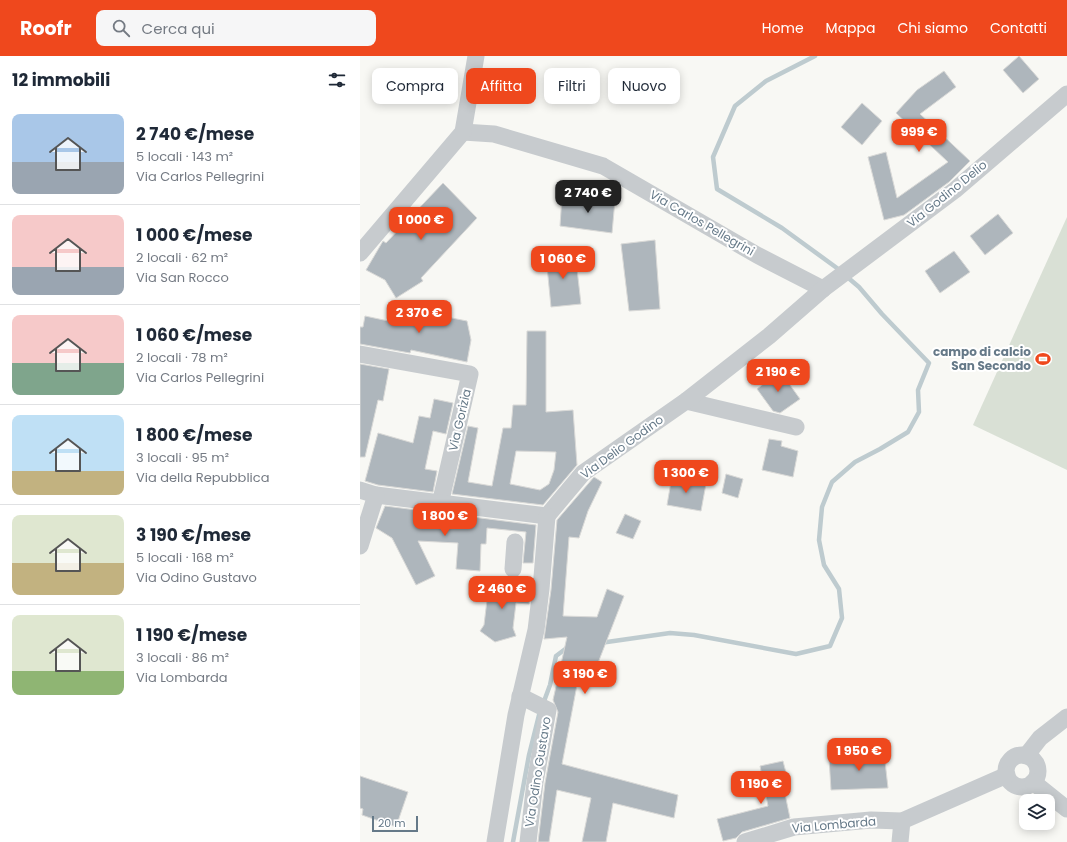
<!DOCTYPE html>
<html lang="it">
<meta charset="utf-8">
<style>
:root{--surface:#fff;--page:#f6f6f7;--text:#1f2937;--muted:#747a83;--line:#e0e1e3;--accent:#ef481d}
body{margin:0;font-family:Poppins,sans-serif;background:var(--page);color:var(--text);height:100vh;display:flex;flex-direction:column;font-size:15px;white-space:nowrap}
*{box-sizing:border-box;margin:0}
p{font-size:13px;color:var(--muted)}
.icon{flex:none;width:22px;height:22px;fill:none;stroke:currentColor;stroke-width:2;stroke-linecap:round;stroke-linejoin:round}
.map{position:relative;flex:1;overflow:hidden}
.drawer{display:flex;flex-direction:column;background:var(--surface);width:360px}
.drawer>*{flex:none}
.top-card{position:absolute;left:12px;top:12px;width:380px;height:36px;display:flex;gap:8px}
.tools{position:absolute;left:659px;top:738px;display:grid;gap:8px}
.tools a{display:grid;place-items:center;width:36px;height:36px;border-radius:8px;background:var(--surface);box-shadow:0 2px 10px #0003;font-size:20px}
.scale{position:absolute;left:12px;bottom:10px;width:46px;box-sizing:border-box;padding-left:4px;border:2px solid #657988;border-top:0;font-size:11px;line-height:14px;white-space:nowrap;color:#657988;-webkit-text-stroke:3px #fff;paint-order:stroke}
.price{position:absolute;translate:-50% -34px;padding:0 9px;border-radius:8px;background:var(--accent);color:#fff;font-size:13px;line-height:26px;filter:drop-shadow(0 1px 2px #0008)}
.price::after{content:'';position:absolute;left:50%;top:24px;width:12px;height:9px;margin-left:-6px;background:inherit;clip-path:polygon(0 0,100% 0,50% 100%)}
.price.on{background:#222;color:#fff}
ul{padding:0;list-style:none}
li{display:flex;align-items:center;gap:12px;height:100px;padding:0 12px}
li+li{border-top:1px solid var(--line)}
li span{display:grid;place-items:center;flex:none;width:112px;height:80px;border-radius:8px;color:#555}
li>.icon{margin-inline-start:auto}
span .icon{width:48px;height:48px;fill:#fffc;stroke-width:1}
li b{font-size:17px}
h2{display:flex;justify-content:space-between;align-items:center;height:48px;padding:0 12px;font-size:17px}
.tag{padding:0 14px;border-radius:8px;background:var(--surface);box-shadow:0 2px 10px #0003;font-size:14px;line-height:36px}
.tag.on{background:var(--accent);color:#fff}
header{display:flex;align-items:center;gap:24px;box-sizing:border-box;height:56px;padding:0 20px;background:var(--accent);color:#fff}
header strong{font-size:19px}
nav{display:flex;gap:22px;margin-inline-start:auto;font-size:14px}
.search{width:280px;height:36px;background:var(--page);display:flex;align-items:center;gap:10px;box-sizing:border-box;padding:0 14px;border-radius:8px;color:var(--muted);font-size:15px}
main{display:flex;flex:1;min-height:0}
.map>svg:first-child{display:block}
</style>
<header>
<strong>Roofr</strong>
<div class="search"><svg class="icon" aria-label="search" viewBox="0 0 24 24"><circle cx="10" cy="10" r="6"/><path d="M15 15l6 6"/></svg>Cerca qui</div>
<nav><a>Home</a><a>Mappa</a><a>Chi siamo</a><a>Contatti</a></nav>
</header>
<main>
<section class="drawer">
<h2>12 immobili<svg class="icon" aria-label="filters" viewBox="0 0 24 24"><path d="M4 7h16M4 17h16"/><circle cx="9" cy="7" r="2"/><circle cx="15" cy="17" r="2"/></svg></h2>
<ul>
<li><span style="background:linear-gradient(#a9c7e8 60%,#9aa5b1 0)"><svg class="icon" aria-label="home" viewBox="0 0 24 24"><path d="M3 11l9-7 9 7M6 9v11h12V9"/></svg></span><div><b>2 740 €/mese</b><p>5 locali · 143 m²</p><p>Via Carlos Pellegrini</p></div></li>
<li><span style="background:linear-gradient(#f6c9c9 65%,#9aa5b1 0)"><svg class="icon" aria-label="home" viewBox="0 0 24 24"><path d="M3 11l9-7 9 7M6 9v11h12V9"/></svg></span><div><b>1 000 €/mese</b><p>2 locali · 62 m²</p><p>Via San Rocco</p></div></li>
<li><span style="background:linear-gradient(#f6c9c9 60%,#7fa58c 0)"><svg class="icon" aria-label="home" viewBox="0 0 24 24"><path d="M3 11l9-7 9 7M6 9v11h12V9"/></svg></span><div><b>1 060 €/mese</b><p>2 locali · 78 m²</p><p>Via Carlos Pellegrini</p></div></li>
<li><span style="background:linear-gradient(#bfe0f5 70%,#c2b280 0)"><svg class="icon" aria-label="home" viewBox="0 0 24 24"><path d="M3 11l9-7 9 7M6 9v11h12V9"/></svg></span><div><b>1 800 €/mese</b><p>3 locali · 95 m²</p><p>Via della Repubblica</p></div></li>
<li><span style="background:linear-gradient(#dfe7d0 60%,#c2b280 0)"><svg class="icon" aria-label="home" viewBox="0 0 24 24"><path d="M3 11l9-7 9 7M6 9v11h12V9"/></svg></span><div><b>3 190 €/mese</b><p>5 locali · 168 m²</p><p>Via Odino Gustavo</p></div></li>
<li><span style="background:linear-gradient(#dfe7d0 70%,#8fb573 0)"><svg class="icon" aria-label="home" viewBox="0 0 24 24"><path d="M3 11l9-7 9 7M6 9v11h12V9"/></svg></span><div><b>1 190 €/mese</b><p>3 locali · 86 m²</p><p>Via Lombarda</p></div></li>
</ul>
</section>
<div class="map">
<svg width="707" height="786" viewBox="0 0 707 786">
<rect width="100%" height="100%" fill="#f8f8f4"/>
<polygon fill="#d9e0d5" points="707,161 707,414 613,369"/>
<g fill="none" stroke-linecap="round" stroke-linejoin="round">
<g stroke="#becbcf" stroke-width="4.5">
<polyline points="455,0 406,25 375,50 353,101 357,133 422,172 481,215"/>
<polyline points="240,587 310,577 334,579 436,598 470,590 482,562 479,533 464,509 459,484 462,451 472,426 495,406 520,393 548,376 559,356 558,334 569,307 522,258 499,231 486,220"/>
<polyline points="183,648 190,629 196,600 208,591"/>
<polyline points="153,786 169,699 180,655"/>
</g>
</g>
<g fill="#aeb6bc" stroke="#d9d9d7" fill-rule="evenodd">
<polygon points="659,0 679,23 663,37 643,14"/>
<polygon points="584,15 596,31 560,58 610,105 589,126 544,159 524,164 508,101 526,96 537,142 588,106 536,57 557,34"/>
<polygon points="502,47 522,65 502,89 481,71"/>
<polygon points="83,127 117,162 61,222 63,225 36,242 25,224 6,214 23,185 26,187"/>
<polygon points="202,140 255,144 252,177 200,170"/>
<polygon points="638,158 653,177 625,199 610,180"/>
<polygon points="295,184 300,253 269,255 261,188"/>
<polygon points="215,195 221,248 191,251 186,200"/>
<polygon points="594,195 610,216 580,237 565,215"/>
<polygon points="36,251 107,265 111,284 107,306 51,294 50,297 0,288 0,271 3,271 5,260 33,266"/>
<path d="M167 275H186V356L213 354 217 409 183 449 92 438 108 370 118 372 108 426 132 430 143 372H151L153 349H166ZM156 395 196 396 194 414 189 428 180 434 150 428Z"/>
<polygon points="0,308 29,313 23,345 18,344 5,401 0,401"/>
<polygon points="420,315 440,343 420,357 413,355 397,333"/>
<polygon points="74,343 93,347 86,378 73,375 65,413 77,415 73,436 18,429 5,425 18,377 53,387 59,360 70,362"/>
<polygon points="409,383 422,385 421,390 438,395 433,421 402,414"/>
<polygon points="366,418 383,423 378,442 362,437"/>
<polygon points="312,420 346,428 341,455 307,449"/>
<polygon points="234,421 242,426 228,455 219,482 209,481 203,560 237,561 247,533 264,540 238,607 221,608 202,708 318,739 314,762 253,747 246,786 222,786 231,742 197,734 189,786 178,786 185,727 198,656 193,644 207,581 184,583 191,534 197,464"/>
<polygon points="25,450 176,469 173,507 163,507 166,476 127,472 126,488 121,488 120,515 96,513 98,487 58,485 75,520 56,529 32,482 16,472"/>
<polygon points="265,458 281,465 273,483 256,477"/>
<polygon points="123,528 171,533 169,548 156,547 153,572 156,580 135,586 120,575 124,569 127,544 121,543"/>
<polygon points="524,696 528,732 471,734 469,702"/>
<polygon points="423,705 430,732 424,733 430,762 382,776 376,782 363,785 357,763 408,750 400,710"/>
<polygon points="0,720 48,736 36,771 2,759 3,753 0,752"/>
</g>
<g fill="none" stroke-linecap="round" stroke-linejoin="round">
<g stroke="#c7cbce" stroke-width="17">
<polyline points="103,76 134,78 243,110 397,199 463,233"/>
<polyline points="0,197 103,76 116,0"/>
<polyline points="0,298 110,318 80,448"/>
<polyline points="326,345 436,371"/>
<polyline points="0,434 16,439 187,460"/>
<polyline points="187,460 223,417 326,345 409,280 463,233 595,134 707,38"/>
<polyline points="0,490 16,439"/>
<polyline points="153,513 155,486"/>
<polyline points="160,640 188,654 175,726 168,786"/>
<circle cx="662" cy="715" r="16"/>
<polyline points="666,700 680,682 707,661"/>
<polyline points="673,726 707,753"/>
<polyline points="135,786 156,659 176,574 181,533 187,460"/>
<polyline points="385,786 434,771 511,764 542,765 647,719"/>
<polyline points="540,786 542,765"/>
</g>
</g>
<defs>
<g id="stadium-bare" transform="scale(1.2)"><path d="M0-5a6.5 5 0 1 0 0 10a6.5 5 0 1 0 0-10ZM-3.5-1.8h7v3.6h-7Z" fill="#ef481d" stroke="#fff" stroke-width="2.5" paint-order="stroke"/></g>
</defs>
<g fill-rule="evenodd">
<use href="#stadium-bare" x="683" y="303"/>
</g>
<g text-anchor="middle" stroke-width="4" stroke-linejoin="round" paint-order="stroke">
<g font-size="12" fill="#657988" stroke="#fff">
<text transform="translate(587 138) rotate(-39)" y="4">Via Godino Delio</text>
<text transform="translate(342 167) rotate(30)" y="4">Via Carlos Pellegrini</text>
<text transform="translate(100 364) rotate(-77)" y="4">Via Gorizia</text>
<text transform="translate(262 391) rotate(-36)" y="4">Via Delio Godino</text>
<text transform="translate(178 716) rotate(-81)" y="4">Via Odino Gustavo</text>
<text transform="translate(474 769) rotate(-5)" y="4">Via Lombarda</text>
</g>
<g font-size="12" font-weight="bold" fill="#657988" stroke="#fff" text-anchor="end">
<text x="671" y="300">campo di calcio<tspan x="671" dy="14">San Secondo</tspan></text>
</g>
</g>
</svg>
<div class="tools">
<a><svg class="icon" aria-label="layers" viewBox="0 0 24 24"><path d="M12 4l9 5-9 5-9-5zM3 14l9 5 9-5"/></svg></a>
</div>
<div class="scale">20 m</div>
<b class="price" style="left:559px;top:97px">999 €</b>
<b class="price on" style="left:228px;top:158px">2 740 €</b>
<b class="price" style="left:61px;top:185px">1 000 €</b>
<b class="price" style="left:203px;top:224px">1 060 €</b>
<b class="price" style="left:59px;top:278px">2 370 €</b>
<b class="price" style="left:418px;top:337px">2 190 €</b>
<b class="price" style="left:326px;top:438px">1 300 €</b>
<b class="price" style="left:85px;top:481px">1 800 €</b>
<b class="price" style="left:142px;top:554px">2 460 €</b>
<b class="price" style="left:225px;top:639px">3 190 €</b>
<b class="price" style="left:499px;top:716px">1 950 €</b>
<b class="price" style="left:401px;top:749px">1 190 €</b>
<div class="top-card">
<a class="tag">Compra</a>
<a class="tag on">Affitta</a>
<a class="tag">Filtri</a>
<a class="tag">Nuovo</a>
</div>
</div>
</main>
